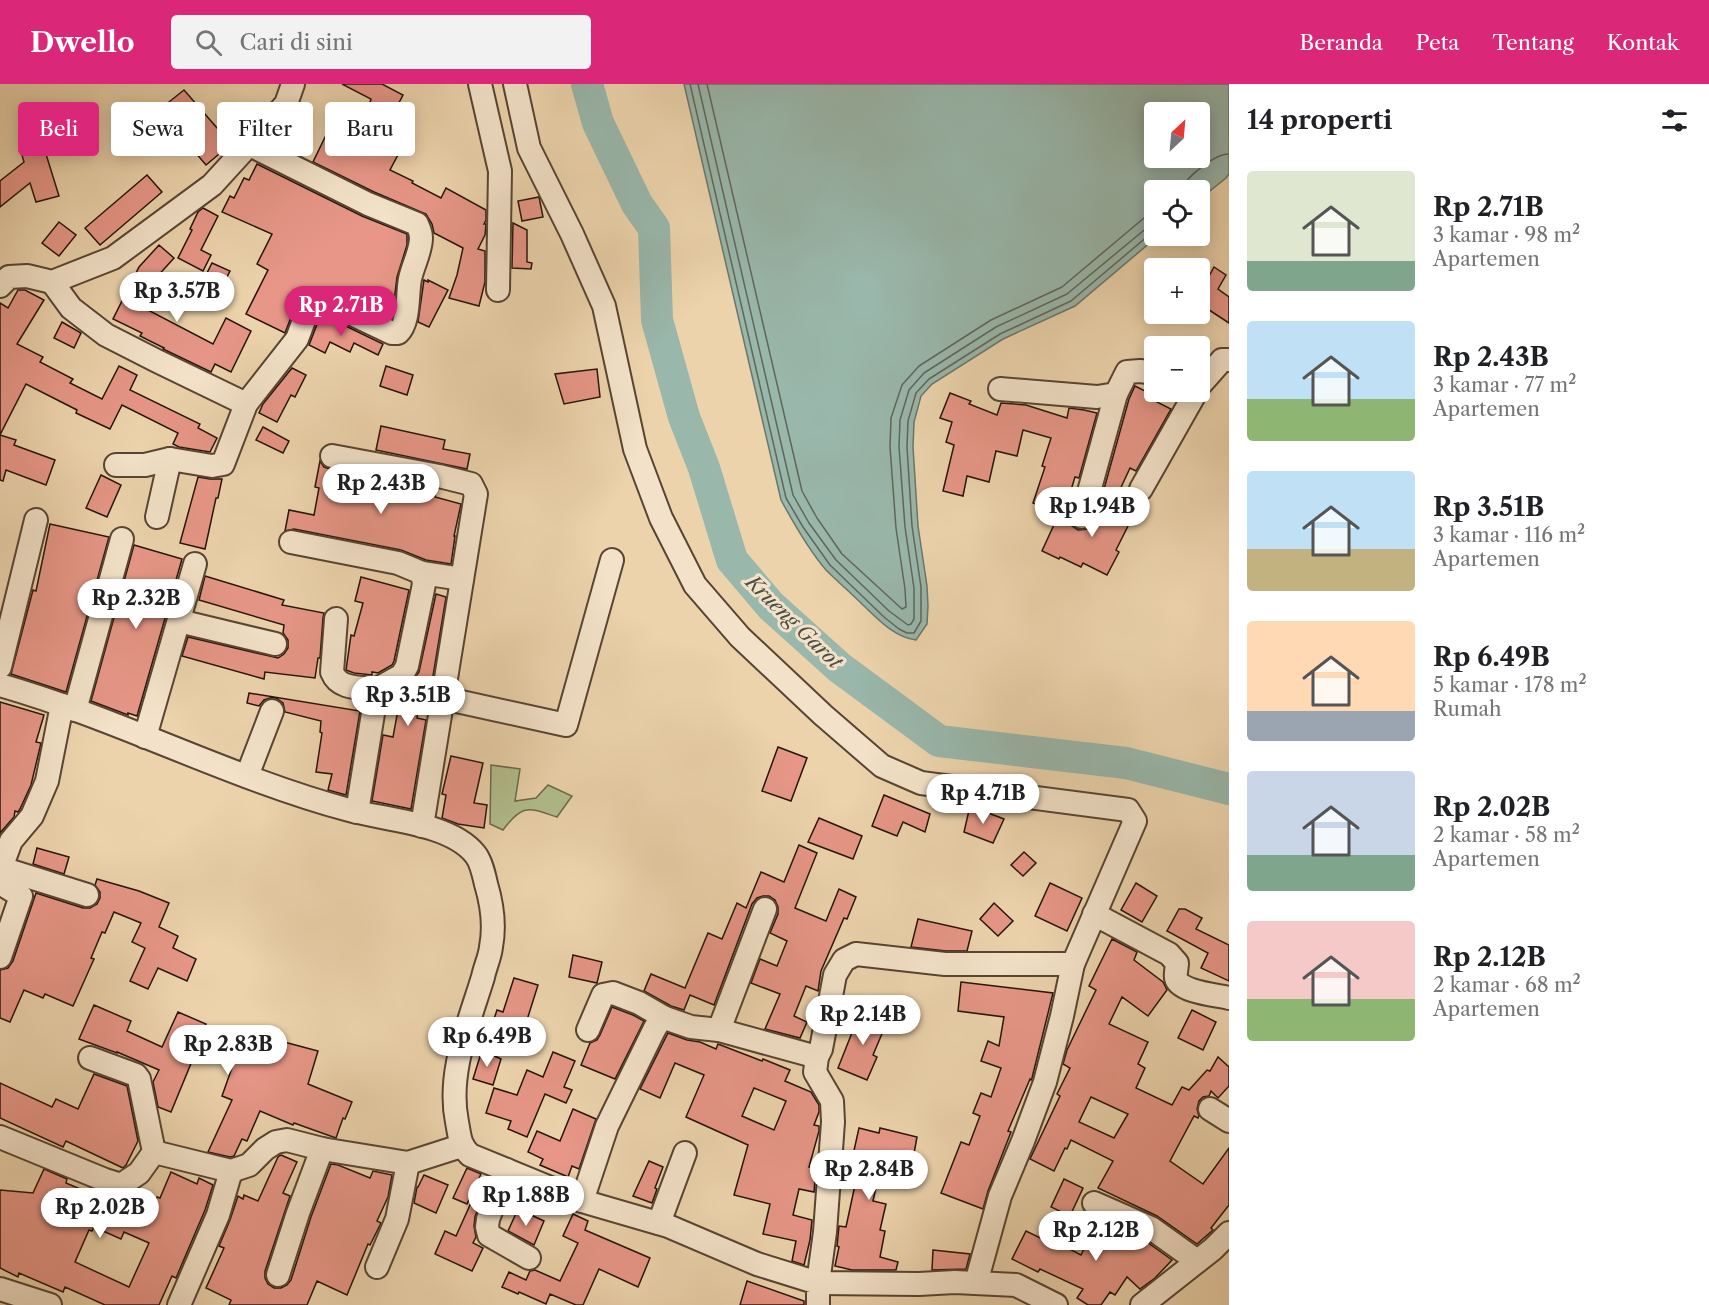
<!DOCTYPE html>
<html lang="id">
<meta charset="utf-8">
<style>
:root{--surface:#fff;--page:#f2f2f2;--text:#202124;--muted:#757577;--accent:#db2777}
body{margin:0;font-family:"Libre Caslon Text",serif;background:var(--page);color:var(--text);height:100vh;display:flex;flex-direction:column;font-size:22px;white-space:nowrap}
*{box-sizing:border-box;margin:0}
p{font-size:20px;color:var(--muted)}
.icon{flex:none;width:33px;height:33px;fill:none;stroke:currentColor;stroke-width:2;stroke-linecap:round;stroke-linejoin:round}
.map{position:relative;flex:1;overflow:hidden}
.side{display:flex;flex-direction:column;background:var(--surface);width:480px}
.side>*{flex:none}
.top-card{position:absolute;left:18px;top:18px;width:570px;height:54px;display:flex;gap:12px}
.needle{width:39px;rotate:26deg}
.fabs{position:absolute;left:1144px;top:18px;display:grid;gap:12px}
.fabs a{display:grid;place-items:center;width:66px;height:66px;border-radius:6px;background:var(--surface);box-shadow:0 3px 15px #0003;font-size:30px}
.price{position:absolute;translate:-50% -51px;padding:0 14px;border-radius:21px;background:#fff;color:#222;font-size:20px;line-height:39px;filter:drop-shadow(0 2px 3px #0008)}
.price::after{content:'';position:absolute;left:50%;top:36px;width:18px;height:14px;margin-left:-9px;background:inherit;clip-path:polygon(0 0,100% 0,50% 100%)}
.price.active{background:var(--accent);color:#fff}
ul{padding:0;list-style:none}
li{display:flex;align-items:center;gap:18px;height:150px;padding:0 18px}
li span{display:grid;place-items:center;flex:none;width:168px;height:120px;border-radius:6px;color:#555}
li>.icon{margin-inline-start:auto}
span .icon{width:72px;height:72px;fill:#fffc;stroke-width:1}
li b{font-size:26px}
h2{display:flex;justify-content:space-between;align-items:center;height:72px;padding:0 18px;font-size:26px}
.pill{padding:0 21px;border-radius:6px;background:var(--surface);box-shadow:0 3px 15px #0003;font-size:21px;line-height:54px}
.pill.active{background:var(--accent);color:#fff}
header{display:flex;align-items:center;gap:36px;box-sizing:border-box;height:84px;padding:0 30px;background:var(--accent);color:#fff}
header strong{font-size:28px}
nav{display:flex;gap:33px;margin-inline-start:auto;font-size:21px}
.search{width:420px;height:54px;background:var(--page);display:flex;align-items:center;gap:15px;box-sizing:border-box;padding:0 21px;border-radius:6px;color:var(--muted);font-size:22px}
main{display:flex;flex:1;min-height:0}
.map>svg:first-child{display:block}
</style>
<header>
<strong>Dwello</strong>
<div class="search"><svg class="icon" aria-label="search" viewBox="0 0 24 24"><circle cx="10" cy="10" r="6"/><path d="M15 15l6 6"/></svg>Cari di sini</div>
<nav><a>Beranda</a><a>Peta</a><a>Tentang</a><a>Kontak</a></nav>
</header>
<main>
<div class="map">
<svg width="1229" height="1221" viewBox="0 0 1229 1221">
<rect width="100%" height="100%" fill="#ecd3ac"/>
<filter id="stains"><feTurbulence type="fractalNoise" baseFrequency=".00333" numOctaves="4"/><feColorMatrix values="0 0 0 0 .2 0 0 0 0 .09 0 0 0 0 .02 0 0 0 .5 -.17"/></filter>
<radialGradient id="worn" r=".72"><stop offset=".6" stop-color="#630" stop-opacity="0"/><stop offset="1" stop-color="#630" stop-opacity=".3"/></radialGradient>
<path fill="#b2be8e" stroke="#6c694c" stroke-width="1.5" d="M491 681 520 685 515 717 536 714 548 701 572 712 557 733C529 724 523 719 503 746L490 740Z"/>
<path fill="#99b7ab" stroke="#6b766b" stroke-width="1.5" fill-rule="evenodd" d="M684 0H1229V90L1226 94 1200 115V106H1155V152H1158L1075 222 1003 255 932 300 921 312 914 338 913 363 918 442 927 502 928 522 927 540 916 556C894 553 879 536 863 521 851 509 838 498 826 486 808 465 794 440 781 416ZM1155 28H1200V74H1155Z"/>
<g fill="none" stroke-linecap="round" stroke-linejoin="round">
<g stroke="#60665b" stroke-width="1.5">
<polyline points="690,0 786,414 803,443 830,481 884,533 899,545 907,549 914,549 921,537 921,503 912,442 907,363 908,337 916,309 929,295 1000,250 1071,217 1155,146"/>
<polyline points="698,0 793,411 809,439 836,476 889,527 908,541 911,540 914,535 914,504 905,443 899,363 900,336 909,306 924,289 996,243 1067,210 1149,142 1155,138"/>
<polyline points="707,0 802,407 817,434 842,470 902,525 906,523 905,505 896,444 890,363 891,334 902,301 919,282 991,236 1062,203 1144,134 1155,129"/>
<path d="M1180 106C1187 93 1214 70 1229 70"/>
</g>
<polyline stroke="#99b7ab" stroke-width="32" points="587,0 598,39 637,120 654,144 657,236 684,333 704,384 732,476 771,522 840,584 939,657 1126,679 1229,705"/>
</g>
<g fill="#e79687" stroke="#26140b" stroke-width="1.5" fill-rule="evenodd">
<polygon points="342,0 382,0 403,11 393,30 370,18 371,15"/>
<polygon points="184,6 231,60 206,81 159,26"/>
<polygon points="335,28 365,42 363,46 401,65 390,86 413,97 412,99 441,114 446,104 486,126 486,136 484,140 486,140 485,151 478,165 485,167 485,198 479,222 449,214 457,191 463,164 434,149 432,140 426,130 374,108 313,78 328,47 327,46"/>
<polygon points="41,54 59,112 36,118 30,99 0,123 0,97 24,78 19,61"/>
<polygon points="257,80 362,132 407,150 407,161 397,193 392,234 331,205 321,203 308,205 298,215 285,249 246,230 268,186 257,180 272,150 222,128 230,112 234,114 244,94 249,96"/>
<polygon points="147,91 162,108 100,161 85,144"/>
<polygon points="539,113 543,133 522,137 518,117"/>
<polygon points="203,124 218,132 201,166 211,171 203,187 178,174 192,146 190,145 198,128"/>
<polygon points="59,138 76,151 59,172 42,159"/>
<polygon points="513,139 527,146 527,178 532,179 531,185 512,184"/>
<polygon points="159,161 174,174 154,196 157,198 144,224 213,260 226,234 251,247 231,288 215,280 211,288 163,265 164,264 140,252 142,249 113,235 139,183"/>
<polygon points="212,179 230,187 220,206 203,197"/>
<polygon points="1214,183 1226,191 1218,205 1229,213 1229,239 1200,220 1200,209"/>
<polygon points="424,196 428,198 428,196 448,206 429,243 418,238"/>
<polygon points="18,206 25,206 44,216 17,260 43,273 40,278 73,295 70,299 102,315 119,282 137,291 130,306 200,340 198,344 217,354 210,368 179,363 173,360 178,349 122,321 110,345 76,329 77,326 26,300 0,351 16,356 14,361 55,376 46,401 6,386 3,397 0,396 0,219 8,224"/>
<polygon points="321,230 383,260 378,271 354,259 350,268 330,258 325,269 309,261"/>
<polygon points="62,238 81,249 74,264 54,254"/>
<polygon points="386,282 413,291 407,311 380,302"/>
<polygon points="292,284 306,291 295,313 291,311 277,338 259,329 263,320"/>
<polygon points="597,285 600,313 564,320 555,290"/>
<polygon points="1135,302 1149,309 1147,313 1171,325 1136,387 1130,384 1117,412 1104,405 1129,315"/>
<polygon points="950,309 971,317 969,320 997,331 1001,319 1026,321 1067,334 1069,324 1084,326 1097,329 1079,394 1075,393 1064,429 1033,419 1045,383 1042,382 1051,354 1023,346 1017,372 996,367 989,398 967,392 963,412 943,407 954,361 946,358 952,338 940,334"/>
<polygon points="381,342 445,356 443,365 470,370 467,385 376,366"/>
<polygon points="263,343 289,357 283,369 256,356"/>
<polygon points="320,377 324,383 330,385 436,405 435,413 461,420 454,452 455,452 451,480 426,476 401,466 294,445 285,447 289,426 314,431 319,404 315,403"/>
<polygon points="101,391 121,401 107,433 86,424"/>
<polygon points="198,393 210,395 222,395 218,414 216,414 205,465 180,459"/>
<polygon points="1109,413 1136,426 1116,466 1119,468 1107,491 1083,479 1081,483 1060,473 1059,475 1042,467 1058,432 1069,437 1072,442 1078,446 1088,445 1092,447"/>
<polygon points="50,440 109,453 66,608 11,590 33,506 36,507"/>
<polygon points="134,461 182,475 137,632 128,629 128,631 91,617"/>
<polygon points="205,492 284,516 282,521 324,529 323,534 320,574 318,574 315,594 265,588 264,595 182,572 188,553 278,574 284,570 288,564 288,556 283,549 284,541 199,516"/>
<polygon points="361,493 409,506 394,577 392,581 378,589 372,588 372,591 354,589 346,586 351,551 354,552 363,519 355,517"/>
<polygon points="436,510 446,513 430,610 421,608 417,634 426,636 411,725 372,717 383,651 393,653 398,626 394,626 397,609 409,602 419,588"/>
<polygon points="249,609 360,627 346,711 328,706 332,690 316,688 322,649 320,648 321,637 285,628 283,619 276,614 270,614 264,616 259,622 247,619"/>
<polygon points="0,618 44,631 36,658 41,659 31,701 20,725 18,728 15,727 14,733 0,749"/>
<polygon points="778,663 807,674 791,717 762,707"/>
<polygon points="451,672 483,679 474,719 487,721 484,744 458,740 442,734 446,711 442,710"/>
<polygon points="884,711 930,730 925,748 903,738 897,752 872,742"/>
<polygon points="970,722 1004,735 993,759 964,748"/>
<polygon points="819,734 862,752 853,775 808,758"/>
<polygon points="799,761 817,769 795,824 826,837 839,805 856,813 847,835 844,834 821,887 818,907 806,902 794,932 807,938 800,954 765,945 780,910 751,899 760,875 777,882 787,857 770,849 778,830 778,823 775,816 769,812 763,812 757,814 752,820 714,921 690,911 684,926 671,922 644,907 651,890 685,904 708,849 722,855 737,819 746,824 761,788 784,798"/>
<polygon points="37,764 69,773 64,790 33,780"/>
<polygon points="1024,768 1036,779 1023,792 1011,781"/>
<polygon points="97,795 139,807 169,819 159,843 178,852 173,864 196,875 187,897 158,884 148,905 130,897 145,864 132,858 141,839 114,828 105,849 102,848 91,874 94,875 73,922 45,910 43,914 24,906 10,938 0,934 0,886 8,884 13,877 36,809 83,824 90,824 97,820 100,814 100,808 95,801"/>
<polygon points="1050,799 1082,814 1067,847 1035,832"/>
<polygon points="1136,799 1157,812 1142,838 1121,826"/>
<polygon points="994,819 1013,837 998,852 980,835"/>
<polygon points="1179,825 1185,825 1202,834 1196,845 1229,861 1229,897 1201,884 1208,869 1167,847"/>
<polygon points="918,835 972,847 967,867 946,867 911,863"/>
<path d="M1112 855 1137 868 1134 876 1163 898 1167 906 1148 932 1122 913 1109 940 1148 958 1138 980 1145 984 1136 1004 1172 1021 1182 1003 1189 1006 1207 986 1210 987 1218 973 1229 983V1002L1218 1014 1211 1007 1209 1012 1203 1013 1199 1017 1197 1025 1199 1032 1198 1034 1194 1032 1170 1077 1203 1100 1229 1064V1121L1211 1144 1213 1146 1197 1160 1157 1132 1098 1104 1113 1077 1071 1056 1067 1065 1065 1064 1054 1087 1030 1075 1060 1012 1057 1010 1070 984 1063 980 1067 966 1096 906 1089 902ZM1091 1013 1128 1030 1114 1054 1079 1038Z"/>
<polygon points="573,871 602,878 597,899 569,893"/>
<polygon points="514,894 538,901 527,936 539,940 533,960 490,947 497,926 503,928"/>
<polygon points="961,898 1053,909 1032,994 1031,996 1030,995 1008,1047 1011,1048 988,1107 983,1125 941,1109 961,1058 969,1061 980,1032 973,1029 981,1009 991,1013 1001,984 981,977 988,957 999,962 1004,933 958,927"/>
<polygon points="94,921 131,937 127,947 162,963 178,928 206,940 203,945 241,958 243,950 283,964 284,958 318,967 308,1000 352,1018 345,1035 343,1034 336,1054 294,1039 293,1041 260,1027 247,1057 242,1055 234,1072 230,1073 208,1068 232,1016 222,1012 234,978 197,965 171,1028 158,1023 153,998 159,986 117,968 117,969 79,955"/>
<polygon points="612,923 633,931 644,937 615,995 581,981 590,959 597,956 600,951"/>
<polygon points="861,926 887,938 873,971 877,973 867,996 838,984"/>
<polygon points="1192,926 1216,938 1203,966 1178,954"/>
<path d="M668 949 687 956 700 958 716 965 718 960 762 977 763 975 790 986 785 997 811 1008 819 1021V1028L814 1041 819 1042V1047L809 1083 816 1085 814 1108 799 1105 793 1131 812 1136 810 1156 804 1181 792 1177 796 1157 763 1150 770 1120 734 1111 748 1061 686 1033 704 991 675 979 660 1014 640 1005ZM754 1004 786 1017 774 1046 742 1032Z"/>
<polygon points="482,966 501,975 493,1001 473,995"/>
<polygon points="553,968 575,977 564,1003 572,1006 566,1019 545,1010 527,1053 508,1045 511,1037 486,1029 494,1004 517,1011 527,986 543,993"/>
<polygon points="94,990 127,1002 138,1057 126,1081 123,1084 66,1057 63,1063 0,1034 0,999 52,1023 56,1015 78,1025"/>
<polygon points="573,1025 596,1035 579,1085 572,1082 568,1093 540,1081 543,1075 528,1068 537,1047 560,1057"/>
<polygon points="859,1044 879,1049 880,1044 917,1053 913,1075 884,1068 873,1117 886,1120 880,1146 885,1147 880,1173 898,1178 896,1186 852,1186 835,1182 839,1163 837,1162 839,1142 846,1143 855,1101 851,1100 854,1086 847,1085 850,1071 853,1071"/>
<polygon points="281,1071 297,1078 283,1109 290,1112 265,1187 265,1194 268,1200 274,1204 281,1204 287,1201 291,1196 311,1133 331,1080 338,1081 370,1094 373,1087 392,1091 388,1113 377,1137 381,1139 370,1161 368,1160 347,1211 317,1197 307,1221 229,1221 231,1216 206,1204 224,1164 219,1162 230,1136 238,1112 243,1115 244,1111 258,1117 278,1073"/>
<polygon points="649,1077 663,1083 655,1104 657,1105 652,1119 633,1112"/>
<polygon points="467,1084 481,1090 467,1120 453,1114"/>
<path d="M44 1085 67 1095 66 1099 148 1134 157 1113 160 1114 171 1088 197 1100 199 1094 213 1101 205 1126 176 1194 172 1192 159 1221H105L65 1203 63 1208 19 1189 18 1193 0 1184V1106L33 1109ZM94 1143 121 1155 124 1148 149 1159 129 1203 75 1178 89 1146 92 1147Z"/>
<polygon points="424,1091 448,1101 436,1129 414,1119 417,1103 418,1103"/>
<polygon points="1064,1095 1083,1104 1070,1132 1051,1123"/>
<polygon points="475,1110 482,1113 475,1133 474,1142 476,1153 473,1159 483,1164 472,1187 435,1170 445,1147 456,1152"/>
<polygon points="518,1125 544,1137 534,1161 508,1147"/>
<polygon points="573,1130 588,1137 585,1146 650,1174 638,1203 599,1185 583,1221 576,1221 550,1210 546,1220 519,1208 518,1210 502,1203 509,1188 526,1196 530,1187 535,1186 560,1197 578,1159 563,1152"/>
<polygon points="1098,1136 1144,1156 1172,1176 1155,1194 1140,1205 1127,1193 1115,1211 1110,1208 1101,1221 1088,1221 1077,1214 1083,1205 1040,1185 1038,1188 1012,1175 1026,1147 1061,1164 1062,1161 1081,1171"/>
<polygon points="933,1166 970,1170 966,1185 932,1186"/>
<polygon points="747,1197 804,1217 804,1221 740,1221"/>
</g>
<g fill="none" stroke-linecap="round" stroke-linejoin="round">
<g stroke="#584433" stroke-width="26">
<g id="minor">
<polyline points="480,0 500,87 498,206"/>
<polyline points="515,0 529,64 572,150 604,222 635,365 661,434 695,501 740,553 823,631 882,682 921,699 1128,726 1135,737 1073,880 1062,932 1045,998 1023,1057 1000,1112 976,1199"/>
<polyline points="52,198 71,224 106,251 157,277 246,320"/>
<polyline points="0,202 9,193 27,192 52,198 113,174 212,101 286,20 293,0"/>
<polyline points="1200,301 1222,276 1229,276"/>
<polyline points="1000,305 1097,313 1116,310 1127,288 1140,287 1155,289"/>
<polyline points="332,372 439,392 471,400 476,410 422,742"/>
<polyline points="116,381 145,381 170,375"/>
<polyline points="1141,405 1196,308"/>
<path d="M157 433 170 375 212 382 223 380 246 320 297 255 309 223 313 218 319 216 325 217 392 249H398C410 238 407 209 410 195 413 181 421 167 421 154 421 148 419 145 417 140L368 120 250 61"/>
<polyline points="1082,433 1116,310"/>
<polyline points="291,458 398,479 422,489 424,500 407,582 402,591 377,605 357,728"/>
<polyline points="422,489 462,495"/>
<path d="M336 535 332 588C339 606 360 603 377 605"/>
<polyline points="179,537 275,560"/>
<polyline points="0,583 36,436"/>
<path d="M0 601C119 635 230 694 349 726 386 736 450 739 475 770 481 777 484 791 486 800 492 820 495 842 491 863 490 873 485 883 483 893 469 939 447 989 457 1038 460 1053 459 1060 470 1071L582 1117 668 1142 757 1180 818 1199V1221"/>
<polyline points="443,614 566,641 612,476"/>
<polyline points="75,626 122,455"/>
<polyline points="145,653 195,480"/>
<polyline points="247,692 272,627"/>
<polyline points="1,784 87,811"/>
<polyline points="0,799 1,784 11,757 32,732 47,697 62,621"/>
<path d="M1094 830 1169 870 1177 879C1177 884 1175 890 1176 894 1179 908 1217 911 1229 914"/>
<polyline points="0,873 21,812 0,799"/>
<polyline points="588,946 603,911 613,909 639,919 665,934"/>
<polyline points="719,946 765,825"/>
<polyline points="90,974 136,991 139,995 154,1068"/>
<polyline points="1210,1025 1229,1037"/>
<polyline points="0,1053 105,1096 121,1101 139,1089 154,1068 231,1087 249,1081 265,1065 276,1058 287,1056 322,1065 408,1079 461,1062"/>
<polyline points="507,1086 488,1135 487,1143 489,1151 529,1174"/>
<polyline points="582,1117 607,1042 654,946 658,939 665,934 691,943 719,946 817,973"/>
<polyline points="1094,1119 1151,1144 1197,1177"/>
<polyline points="659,1139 685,1069"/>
<polyline points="377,1183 397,1135 408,1079"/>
<polyline points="278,1191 298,1129 322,1065"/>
<polyline points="0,1205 50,1221"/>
<polyline points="179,1221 218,1131 231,1087"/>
<polyline points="1056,1221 1016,1201 955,1198 919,1200 818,1199 825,1148 833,1038 832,1017 815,988 817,973 821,965 835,891 844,876 856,870 945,880 1073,880"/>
<polyline points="1142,1221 1213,1165 1229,1149"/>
</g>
</g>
<use href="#minor" stroke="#f3e2c9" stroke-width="22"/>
</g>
<g text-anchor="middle" stroke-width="6" stroke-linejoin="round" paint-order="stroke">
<g font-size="20" font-style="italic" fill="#4e4d43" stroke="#f3e2c9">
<text transform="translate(794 538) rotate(44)" y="7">Krueng Garot</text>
</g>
</g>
<rect width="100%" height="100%" filter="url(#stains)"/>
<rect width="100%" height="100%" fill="url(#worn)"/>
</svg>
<div class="fabs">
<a><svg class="needle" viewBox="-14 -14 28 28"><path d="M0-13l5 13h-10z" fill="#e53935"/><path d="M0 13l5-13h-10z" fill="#757577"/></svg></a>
<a><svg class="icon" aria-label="locate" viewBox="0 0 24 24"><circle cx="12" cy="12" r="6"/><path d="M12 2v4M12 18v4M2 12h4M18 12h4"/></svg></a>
<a>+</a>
<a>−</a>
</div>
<b class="price" style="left:177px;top:239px">Rp 3.57B</b>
<b class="price active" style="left:341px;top:253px">Rp 2.71B</b>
<b class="price" style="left:381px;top:431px">Rp 2.43B</b>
<b class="price" style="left:1092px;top:454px">Rp 1.94B</b>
<b class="price" style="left:136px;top:546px">Rp 2.32B</b>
<b class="price" style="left:408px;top:643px">Rp 3.51B</b>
<b class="price" style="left:983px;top:741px">Rp 4.71B</b>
<b class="price" style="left:863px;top:962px">Rp 2.14B</b>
<b class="price" style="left:487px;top:984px">Rp 6.49B</b>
<b class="price" style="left:228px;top:992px">Rp 2.83B</b>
<b class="price" style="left:869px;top:1117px">Rp 2.84B</b>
<b class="price" style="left:526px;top:1143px">Rp 1.88B</b>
<b class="price" style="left:100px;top:1155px">Rp 2.02B</b>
<b class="price" style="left:1096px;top:1178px">Rp 2.12B</b>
<div class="top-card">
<a class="pill active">Beli</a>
<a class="pill">Sewa</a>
<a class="pill">Filter</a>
<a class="pill">Baru</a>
</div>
</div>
<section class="side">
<h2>14 properti<svg class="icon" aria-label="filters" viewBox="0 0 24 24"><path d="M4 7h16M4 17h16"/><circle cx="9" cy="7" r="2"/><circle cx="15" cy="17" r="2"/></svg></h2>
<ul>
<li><span style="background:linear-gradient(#dfe7d0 75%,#7fa58c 0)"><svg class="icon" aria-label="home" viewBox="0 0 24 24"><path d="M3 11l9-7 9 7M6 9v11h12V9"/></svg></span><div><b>Rp 2.71B</b><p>3 kamar · 98 m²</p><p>Apartemen</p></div></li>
<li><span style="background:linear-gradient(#bfe0f5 65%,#8fb573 0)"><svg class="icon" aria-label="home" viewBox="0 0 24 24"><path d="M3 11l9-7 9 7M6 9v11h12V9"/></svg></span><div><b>Rp 2.43B</b><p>3 kamar · 77 m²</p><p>Apartemen</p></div></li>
<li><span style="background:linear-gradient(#bfe0f5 65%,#c2b280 0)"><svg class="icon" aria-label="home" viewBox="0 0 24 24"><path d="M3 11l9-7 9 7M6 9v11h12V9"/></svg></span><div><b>Rp 3.51B</b><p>3 kamar · 116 m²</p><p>Apartemen</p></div></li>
<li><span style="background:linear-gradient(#ffd9b3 75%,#9aa5b1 0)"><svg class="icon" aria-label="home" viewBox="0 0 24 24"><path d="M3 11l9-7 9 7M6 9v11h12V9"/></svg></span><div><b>Rp 6.49B</b><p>5 kamar · 178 m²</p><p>Rumah</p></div></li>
<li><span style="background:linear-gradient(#c9d6e8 70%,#7fa58c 0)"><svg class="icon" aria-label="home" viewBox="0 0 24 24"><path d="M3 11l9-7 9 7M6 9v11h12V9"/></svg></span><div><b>Rp 2.02B</b><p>2 kamar · 58 m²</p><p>Apartemen</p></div></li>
<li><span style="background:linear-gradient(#f6c9c9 65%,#8fb573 0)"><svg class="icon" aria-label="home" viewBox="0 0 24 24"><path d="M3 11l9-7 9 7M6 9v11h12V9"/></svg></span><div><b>Rp 2.12B</b><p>2 kamar · 68 m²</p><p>Apartemen</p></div></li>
</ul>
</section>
</main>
